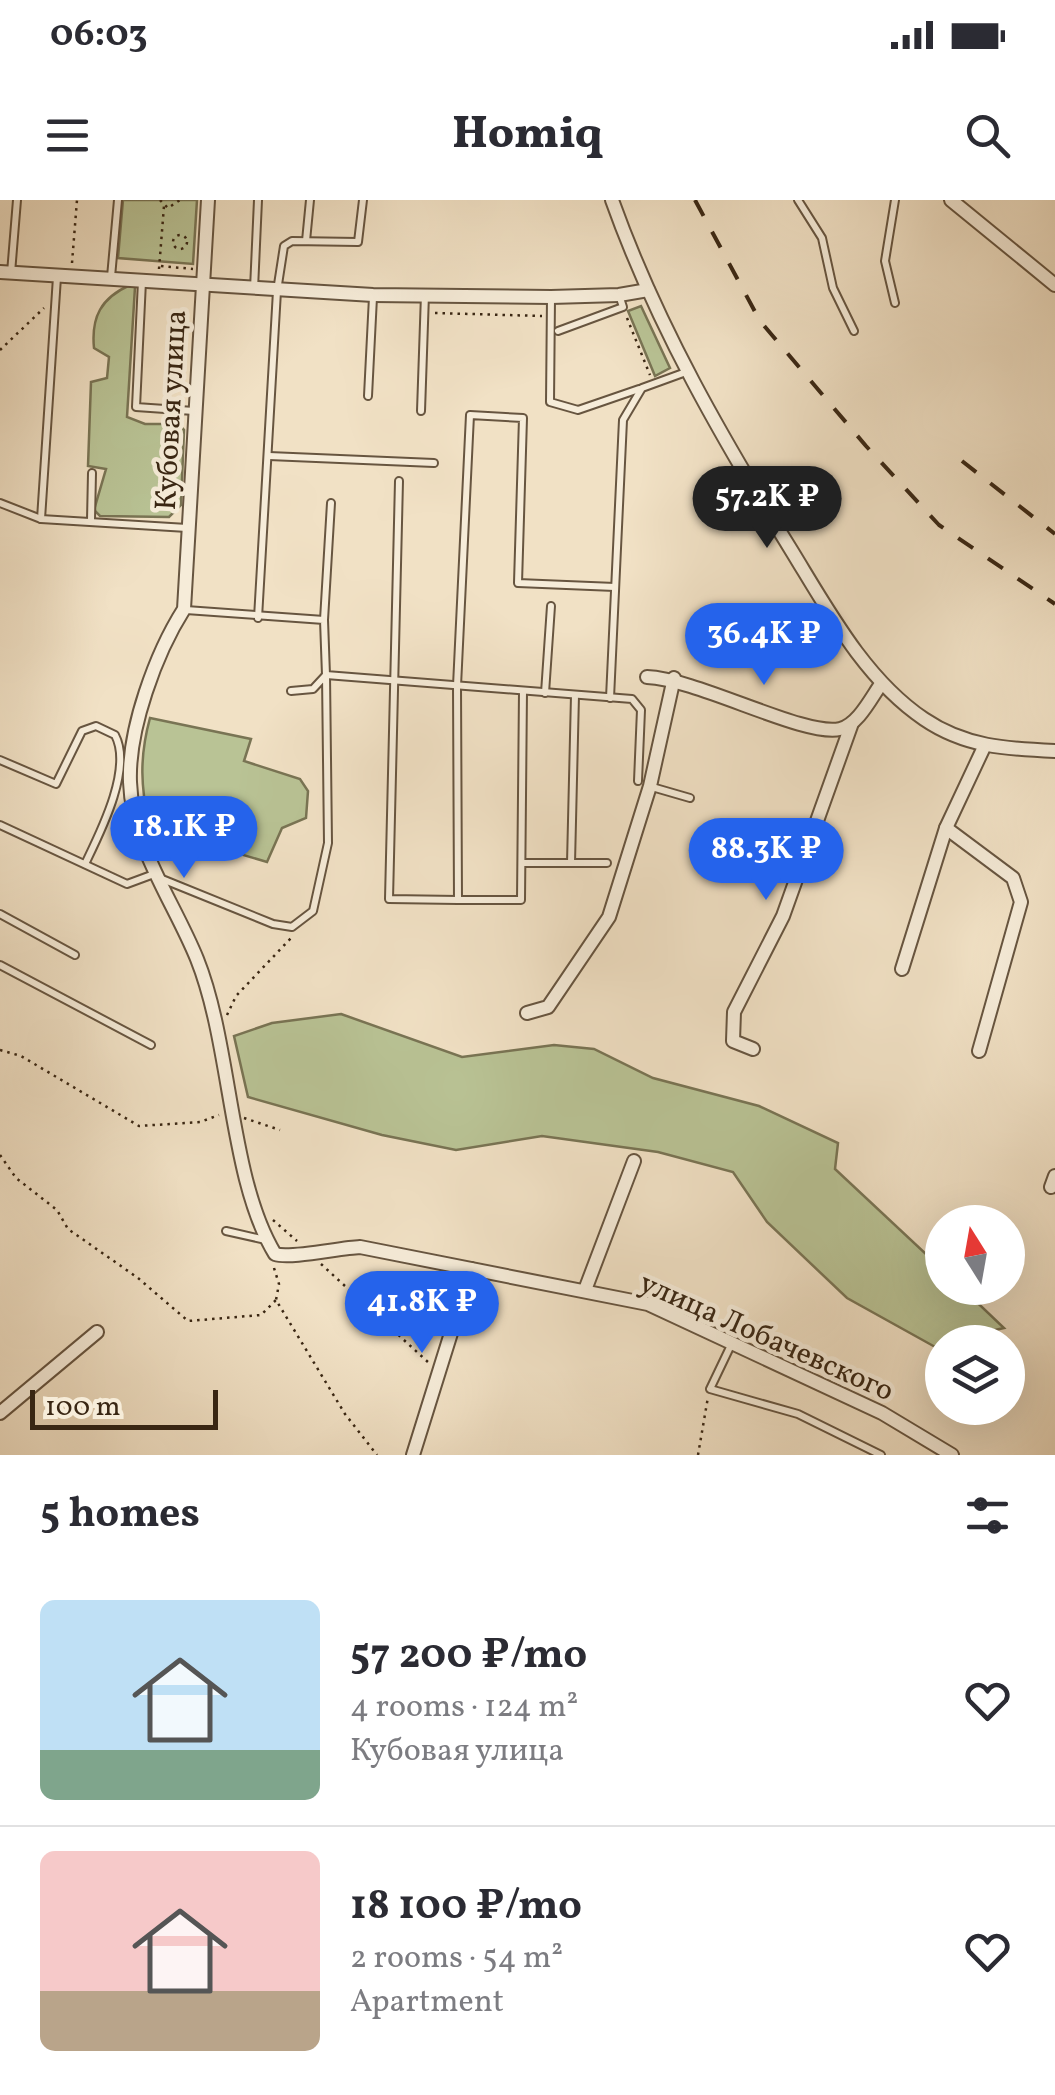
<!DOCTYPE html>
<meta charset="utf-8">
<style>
:root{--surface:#fff;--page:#f7f7f7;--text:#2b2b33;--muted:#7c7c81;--line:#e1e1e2;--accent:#2563eb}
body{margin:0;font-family:Vollkorn,serif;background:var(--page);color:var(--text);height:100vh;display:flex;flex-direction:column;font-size:38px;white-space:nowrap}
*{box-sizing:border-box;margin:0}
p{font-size:32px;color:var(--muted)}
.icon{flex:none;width:55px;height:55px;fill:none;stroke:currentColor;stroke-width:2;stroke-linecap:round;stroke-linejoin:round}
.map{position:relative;height:1255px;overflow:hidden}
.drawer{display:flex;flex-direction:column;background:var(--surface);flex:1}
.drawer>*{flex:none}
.needle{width:65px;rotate:349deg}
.buttons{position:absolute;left:925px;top:1005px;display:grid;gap:20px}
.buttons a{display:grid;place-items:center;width:100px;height:100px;border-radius:50%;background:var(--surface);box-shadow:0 10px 40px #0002;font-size:50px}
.scale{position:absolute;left:30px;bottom:25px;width:188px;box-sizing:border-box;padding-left:10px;border:5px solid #392613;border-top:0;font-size:28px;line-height:35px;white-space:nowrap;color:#392613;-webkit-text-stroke:8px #f6ecd9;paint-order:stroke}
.price{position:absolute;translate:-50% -85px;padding:0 22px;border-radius:35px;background:var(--accent);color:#fff;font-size:32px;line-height:65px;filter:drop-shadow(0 2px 5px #0008)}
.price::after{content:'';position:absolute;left:50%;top:60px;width:30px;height:22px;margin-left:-15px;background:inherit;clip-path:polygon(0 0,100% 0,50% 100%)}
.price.selected{background:#222;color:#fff}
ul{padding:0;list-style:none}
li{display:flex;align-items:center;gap:30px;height:250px;padding:0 40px}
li+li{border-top:2px solid var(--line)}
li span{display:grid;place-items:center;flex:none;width:280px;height:200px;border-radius:15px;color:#555}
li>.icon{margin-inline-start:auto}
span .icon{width:120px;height:120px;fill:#fffc;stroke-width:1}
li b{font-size:42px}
h2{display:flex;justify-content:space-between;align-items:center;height:120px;padding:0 40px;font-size:42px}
.status{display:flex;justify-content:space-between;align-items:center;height:70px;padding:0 50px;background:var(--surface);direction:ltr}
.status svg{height:28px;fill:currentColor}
header{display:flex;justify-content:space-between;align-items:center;height:130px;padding:0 40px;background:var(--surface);font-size:45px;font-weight:800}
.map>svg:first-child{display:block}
</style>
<div class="status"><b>06:03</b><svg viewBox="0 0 49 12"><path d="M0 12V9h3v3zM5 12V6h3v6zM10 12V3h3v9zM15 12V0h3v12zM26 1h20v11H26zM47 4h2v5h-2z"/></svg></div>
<header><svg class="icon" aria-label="menu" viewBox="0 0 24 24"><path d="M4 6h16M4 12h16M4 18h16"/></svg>Homiq<svg class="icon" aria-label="search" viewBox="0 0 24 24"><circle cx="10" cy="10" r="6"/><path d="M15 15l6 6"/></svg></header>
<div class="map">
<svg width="1055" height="1255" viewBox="0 0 1055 1255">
<rect width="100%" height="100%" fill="#f1e1c5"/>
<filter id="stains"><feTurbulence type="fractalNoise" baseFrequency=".002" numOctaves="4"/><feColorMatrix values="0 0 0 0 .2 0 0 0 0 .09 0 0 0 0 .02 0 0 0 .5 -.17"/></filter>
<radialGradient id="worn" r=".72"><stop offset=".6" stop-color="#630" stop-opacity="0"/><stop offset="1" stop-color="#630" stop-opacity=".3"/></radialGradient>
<g fill="#b9c395" stroke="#797454" stroke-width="2.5">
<polygon points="123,0 197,0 193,64 118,58"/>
<path d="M130 85 135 87 127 217 145 224H179L184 230 181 305 169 317 100 316 94 310 106 269 88 266 91 182 107 178 109 157 94 148C91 117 101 98 130 85Z"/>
<polygon points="641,106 670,168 655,176 628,111"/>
<path d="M150 518 251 539 244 561 300 579 308 591 306 618 282 628 267 662 149 627C141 587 139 558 150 518Z"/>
<polygon points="341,814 462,857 554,845 594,849 653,878 759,906 838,943 835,969 942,1069 942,1088 962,1088 1004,1128 942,1142 937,1148 847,1098 767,1022 733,972 658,952 542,936 456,950 382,935 248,897 234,836 272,823"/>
</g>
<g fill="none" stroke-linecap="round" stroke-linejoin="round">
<g stroke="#675540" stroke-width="10">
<g id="lane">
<polyline points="798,0 822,38 833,88 854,131"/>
<polyline points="895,0 885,61 895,103"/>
<polyline points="306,41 310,0"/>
<polyline points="11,73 17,0"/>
<polyline points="111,77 118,0"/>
<polyline points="142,81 136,207 194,211"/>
<polyline points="254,89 258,0"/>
<polyline points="551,98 550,202 578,210 639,189"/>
<polyline points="558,131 623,107 619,95"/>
<polyline points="368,196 373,97"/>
<polyline points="421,211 425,94"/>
<polyline points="269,256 434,263"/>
<polyline points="399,281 389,699 458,700 457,486 470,215 523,218 518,383 615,387"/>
<polyline points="0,303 41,319 187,328"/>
<polyline points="41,319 57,77"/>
<polyline points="91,320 92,273"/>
<polyline points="186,410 324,420 326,475 632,499 641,510 638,581"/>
<polyline points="258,418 277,91 284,46 292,41 358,42 363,0"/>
<polyline points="324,420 331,303"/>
<polyline points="545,493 551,406"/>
<polyline points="575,495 571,663 607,663"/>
<polyline points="610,498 623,220 642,188 686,172"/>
<path d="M0 560 56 584 82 531 96 526 115 535C133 569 100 633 85 664"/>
<polyline points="652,587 690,598"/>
<polyline points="0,625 127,684 154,674"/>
<polyline points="522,663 571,663"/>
<polyline points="162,679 273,724 292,727 313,711 328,643 326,475 313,489 291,491"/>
<polyline points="458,700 521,700 523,491"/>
<polyline points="0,714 75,755"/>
<polyline points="0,765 151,845"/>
<polyline points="226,1031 266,1040"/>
<polyline points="732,1143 710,1189 798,1214 881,1255"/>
</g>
</g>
<g stroke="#675540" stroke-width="16">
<g id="street">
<path d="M208 0 184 409C156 453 128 529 130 582 132 646 174 702 197 759 232 846 229 978 275 1054 290 1059 339 1048 360 1047L648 1104 882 1213 952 1255"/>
<path d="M612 0C657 126 723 240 793 353 829 412 866 480 924 519 965 547 1007 549 1055 551"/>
<polyline points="951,0 1055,85"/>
<polyline points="0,72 373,95 551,97 619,95 648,90"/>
<path d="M647 477C698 479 804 537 840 529 858 525 871 498 881 484"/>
<polyline points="946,628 1013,678 1021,702 979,851"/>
<polyline points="902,769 946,628 984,547"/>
<polyline points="527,813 548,807 609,717 650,586 674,478"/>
<polyline points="753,849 733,841 734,812 783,716 852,523"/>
<polyline points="1051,987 1055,976"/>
<polyline points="585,1090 634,961"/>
<polyline points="0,1213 97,1132"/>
<polyline points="413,1255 471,1069"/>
</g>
</g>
<g stroke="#392613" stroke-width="2.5" stroke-dasharray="2.5 5" stroke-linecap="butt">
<polyline points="160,0 168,8 180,0"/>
<circle cx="180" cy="42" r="7"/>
<polyline points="72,63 77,0"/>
<polyline points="161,66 193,69"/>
<polyline points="159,69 164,6"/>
<polyline points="435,113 542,116"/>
<polyline points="627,118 650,175"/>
<polyline points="0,150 44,108"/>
<polyline points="227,815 236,796 292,737"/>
<polyline points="0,850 21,856 139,926 200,922 219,915"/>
<polyline points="244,918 280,930"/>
<polyline points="0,955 16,978 57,1010 68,1029 138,1078 188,1121 261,1115 276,1100"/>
<polyline points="273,1020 297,1041"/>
<polyline points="321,1064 429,1163"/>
<polyline points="274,1068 279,1084 276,1100 345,1214 377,1255"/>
<polyline points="698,1255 708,1197"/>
</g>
<use href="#lane" stroke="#f6ecd9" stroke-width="6"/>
<use href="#street" stroke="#f6ecd9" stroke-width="12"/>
<g stroke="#392613" stroke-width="4" stroke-dasharray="18 18" stroke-linecap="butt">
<polyline points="695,0 760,121 866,246 939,325 1055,404"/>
<polyline points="962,261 1055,334"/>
</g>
</g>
<g text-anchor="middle" stroke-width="9" stroke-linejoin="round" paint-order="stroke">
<g font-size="30" fill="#392613" stroke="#f6ecd9">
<text transform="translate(170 210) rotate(-87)" y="10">Кубовая улица</text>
<text transform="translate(767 1136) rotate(24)" y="10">улица Лобачевского</text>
</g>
</g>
<rect width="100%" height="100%" filter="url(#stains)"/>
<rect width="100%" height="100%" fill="url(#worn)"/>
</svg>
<div class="buttons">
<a><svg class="needle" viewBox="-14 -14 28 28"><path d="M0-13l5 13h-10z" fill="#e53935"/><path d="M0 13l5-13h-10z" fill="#7c7c81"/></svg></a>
<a><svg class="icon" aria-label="layers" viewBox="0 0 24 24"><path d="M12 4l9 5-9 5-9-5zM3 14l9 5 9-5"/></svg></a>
</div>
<div class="scale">100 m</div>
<b class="price selected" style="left:767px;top:351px">57.2K ₽</b>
<b class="price" style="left:764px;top:488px">36.4K ₽</b>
<b class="price" style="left:184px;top:681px">18.1K ₽</b>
<b class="price" style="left:766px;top:703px">88.3K ₽</b>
<b class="price" style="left:422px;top:1156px">41.8K ₽</b>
</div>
<section class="drawer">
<h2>5 homes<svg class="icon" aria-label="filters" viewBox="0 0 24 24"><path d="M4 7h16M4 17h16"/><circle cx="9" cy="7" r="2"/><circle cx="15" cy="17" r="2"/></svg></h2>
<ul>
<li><span style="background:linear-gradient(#bfe0f5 75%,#7fa58c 0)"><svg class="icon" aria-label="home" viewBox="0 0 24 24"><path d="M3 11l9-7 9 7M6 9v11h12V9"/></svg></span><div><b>57 200 ₽/mo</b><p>4 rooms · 124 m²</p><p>Кубовая улица</p></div><svg class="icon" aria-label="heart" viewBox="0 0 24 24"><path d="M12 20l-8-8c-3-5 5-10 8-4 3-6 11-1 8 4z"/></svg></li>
<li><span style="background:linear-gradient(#f6c9c9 70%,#b9a48a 0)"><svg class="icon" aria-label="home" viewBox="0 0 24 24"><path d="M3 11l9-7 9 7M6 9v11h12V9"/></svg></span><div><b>18 100 ₽/mo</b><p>2 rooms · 54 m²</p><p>Apartment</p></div><svg class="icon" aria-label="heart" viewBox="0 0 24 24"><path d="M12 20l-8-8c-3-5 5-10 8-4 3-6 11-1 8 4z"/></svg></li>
</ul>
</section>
